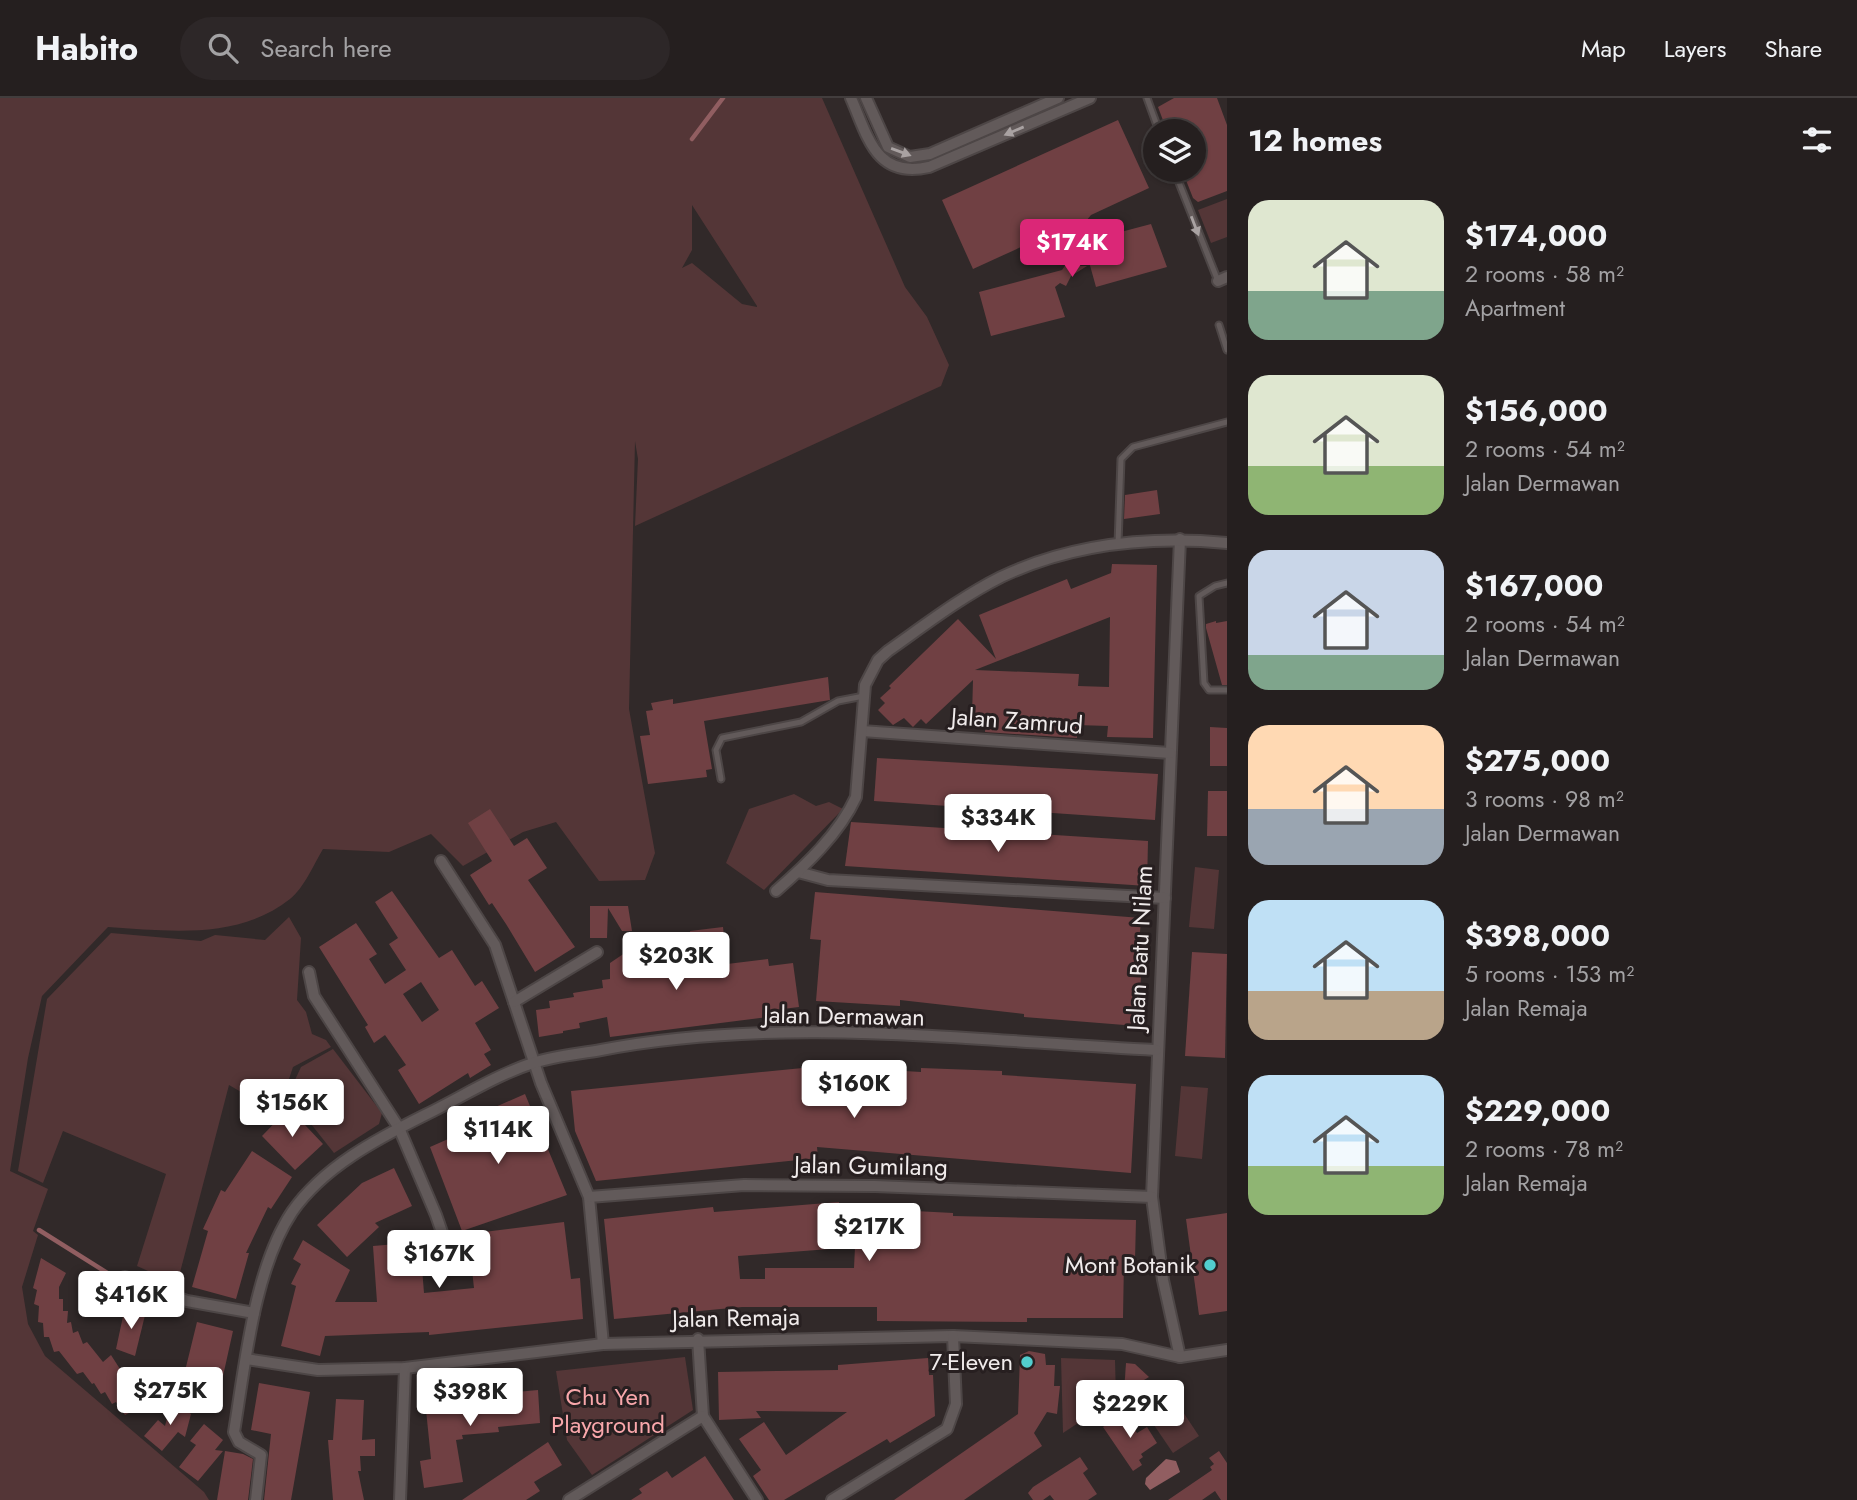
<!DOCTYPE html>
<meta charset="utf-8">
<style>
:root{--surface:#251f1f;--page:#2d2728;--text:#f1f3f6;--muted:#a3a2a4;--line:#423d3d;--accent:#db2777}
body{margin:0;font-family:Jost,sans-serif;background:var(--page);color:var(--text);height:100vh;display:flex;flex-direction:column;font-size:26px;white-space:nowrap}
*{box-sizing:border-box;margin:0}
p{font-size:23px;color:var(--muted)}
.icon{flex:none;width:38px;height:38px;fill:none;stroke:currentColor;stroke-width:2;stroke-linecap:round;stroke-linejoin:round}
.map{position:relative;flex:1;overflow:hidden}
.panel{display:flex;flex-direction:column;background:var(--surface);width:630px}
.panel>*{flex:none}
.tools{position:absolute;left:1143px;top:21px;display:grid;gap:14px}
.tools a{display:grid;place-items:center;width:63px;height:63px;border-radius:50%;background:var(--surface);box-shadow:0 2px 5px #0004,0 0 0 2px var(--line);font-size:35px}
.price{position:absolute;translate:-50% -60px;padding:0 16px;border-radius:7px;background:#fff;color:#222;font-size:23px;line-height:46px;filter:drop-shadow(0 2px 4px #0008)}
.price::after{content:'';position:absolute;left:50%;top:42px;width:21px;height:16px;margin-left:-10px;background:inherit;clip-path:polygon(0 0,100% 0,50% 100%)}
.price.selected{background:var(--accent);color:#fff}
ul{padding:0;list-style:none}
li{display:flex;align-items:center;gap:21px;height:175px;padding:0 21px}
li span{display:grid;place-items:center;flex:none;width:196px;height:140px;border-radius:21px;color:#555}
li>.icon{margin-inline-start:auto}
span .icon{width:84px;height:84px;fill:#fffc;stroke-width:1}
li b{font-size:30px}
h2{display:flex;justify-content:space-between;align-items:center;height:84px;padding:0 21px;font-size:30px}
header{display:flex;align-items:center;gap:42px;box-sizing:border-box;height:98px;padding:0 35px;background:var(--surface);border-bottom:2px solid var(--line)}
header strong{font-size:33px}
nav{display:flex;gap:38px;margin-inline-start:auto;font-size:24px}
.search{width:490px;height:63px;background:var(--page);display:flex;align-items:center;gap:18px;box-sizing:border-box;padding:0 24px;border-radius:38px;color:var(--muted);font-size:26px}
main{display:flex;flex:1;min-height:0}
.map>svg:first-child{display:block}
</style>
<header>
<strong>Habito</strong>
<div class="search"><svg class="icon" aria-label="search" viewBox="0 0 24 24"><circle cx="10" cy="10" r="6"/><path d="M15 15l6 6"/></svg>Search here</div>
<nav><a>Map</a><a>Layers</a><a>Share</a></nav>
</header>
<main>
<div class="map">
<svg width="1227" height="1402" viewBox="0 0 1227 1402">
<rect width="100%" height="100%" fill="#312929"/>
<g fill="#543637" fill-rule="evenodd">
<path d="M0 0H822L905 189 927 219 949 267 941 288 635 428 638 361 635 343 629 611 655 755 645 782 599 783 556 724 523 734 463 768 431 736 389 754 323 751C314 766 304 790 290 801 238 842 170 833 108 829L42 898 28 960 10 1073 48 1091 33 1133 38 1137 22 1189 28 1226 45 1258 204 1394 209 1402H0ZM692 107 757 208V209L742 206 692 165 682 170 692 152Z"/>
<polygon points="1227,101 1227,139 1211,145 1198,112"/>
<polygon points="794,696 816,708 829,704 843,711 764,792 726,765 749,711"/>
<polygon points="1195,769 1219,772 1214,831 1189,829"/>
<polygon points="289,819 301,840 297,902 306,914 312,936 326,942 331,949 293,969 285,993 267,1009 229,987 177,1186 137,1168 166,1076 63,1033 43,1085 18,1073 47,901 111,835 201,843 215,837 265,842"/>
<polygon points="333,951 382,1015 379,1026 334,1055 288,997 301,969"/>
<polygon points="1181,988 1208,990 1202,1061 1175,1058"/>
<polygon points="685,1259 693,1312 592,1377 567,1342 556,1273"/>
<polygon points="1061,1260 1115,1262 1116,1300 1063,1335"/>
<polygon points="1165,1287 1199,1338 1173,1355 1139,1305"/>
</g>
<polygon fill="#915e61" points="1166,1361 1176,1363 1180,1374 1150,1392 1145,1386 1146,1380"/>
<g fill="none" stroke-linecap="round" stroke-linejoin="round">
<g stroke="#915e61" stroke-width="4.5">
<polyline points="692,41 723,0"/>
<polyline points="39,1132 109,1176"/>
</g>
</g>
<g fill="#704043" fill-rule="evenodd">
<polygon points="1174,0 1217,0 1227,27 1227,93 1198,104 1193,100 1182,72 1194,72 1194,33 1167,33 1158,9"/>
<polygon points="1118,22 1149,90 1091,117 1067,146 1052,140 1032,144 973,171 942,102"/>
<polygon points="1151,126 1167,169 1096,189 1086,153 1087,159 1079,168 1087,168 1071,178 1066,188 1060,185 1055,189 1065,219 991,238 979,194 1062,172 1069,162 1068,148"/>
<polygon points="1157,392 1160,416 1124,421 1125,397"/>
<path d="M1112 466 1157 467 1153 640 1107 639 1108 628 1077 627V640L985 634 986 618H972L973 582 926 626 921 621 913 629 904 620 893 627 878 612 885 605 880 600 891 590 889 588 958 521 996 561 979 517 1067 481 1071 491 1111 475ZM1110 519 1109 589 1078 588 1079 576 975 572Z"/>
<polygon points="1216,523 1216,525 1227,523 1227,587 1222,587 1206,530 1206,526"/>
<polygon points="828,579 830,602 704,623 712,671 706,672 707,679 648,686 640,638 650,637 646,613 653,612 651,605 673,601 673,606"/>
<polygon points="1210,629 1227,630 1227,668 1210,668"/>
<polygon points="877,660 1158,676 1155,722 874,703"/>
<polygon points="1208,693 1227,693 1227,738 1207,738"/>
<polygon points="490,711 514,748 527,740 547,770 528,782 575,849 535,874 506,826 492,805 489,807 470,777 492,763 468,725"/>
<polygon points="851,724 1148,743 1147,788 845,768"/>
<path d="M392 793 439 860 452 852 475 888 482 883 499 910 475 925 491 952 484 956 491 967 470 980 468 975 419 1006 398 972 406 967 385 937 374 945 365 929 368 927 319 849 356 825 377 856 369 861 385 886 406 872 389 846 398 840 375 804ZM421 884 439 912 422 924 403 896Z"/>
<polygon points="815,794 1141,820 1137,879 1141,879 1137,928 1024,919 1024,916 900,902 900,908 816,903 821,842 810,841"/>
<polygon points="590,808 628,808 632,833 622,833 608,810 607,840 590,840"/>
<polygon points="723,829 727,866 768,861 769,868 793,865 799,909 774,912 775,918 610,939 607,919 579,925 580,930 563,933 563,935 539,939 536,912 550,910 549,903 574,899 573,895 603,890 602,882 610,881 610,865 644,842 660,840 664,874 694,870 690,833"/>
<polygon points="1192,854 1227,856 1225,960 1185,958"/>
<polygon points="823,968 921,974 921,970 1002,973 1002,977 1136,986 1131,1075 817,1049 818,1060 596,1083 575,1033 571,993"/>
<polygon points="525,996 567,1097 462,1133 430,1049 480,1027 475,1018"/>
<polygon points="289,1010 323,1046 295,1072 262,1038"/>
<polygon points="252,1053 292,1079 271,1111 268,1109 246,1155 249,1155 236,1201 192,1189 208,1133 203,1131 221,1092 225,1094"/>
<polygon points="394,1070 412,1108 375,1125 379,1129 347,1159 317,1127 362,1085"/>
<path d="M839 1104V1109L953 1115V1118L1136 1122 1135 1162H1124L1123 1220H1027V1224L877 1223V1209H742L614 1221 604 1121 713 1109 714 1114ZM855 1149 854 1170H765V1181H740L738 1158Z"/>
<polygon points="1227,1115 1227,1213 1199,1217 1186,1121"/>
<polygon points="564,1124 571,1181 580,1180 583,1221 429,1237 429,1234 325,1238 320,1258 281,1248 296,1188 291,1186 301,1166 293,1161 303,1142 350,1172 335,1204 377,1204 373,1148 420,1144 424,1195 474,1190 468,1136"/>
<polygon points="41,1160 66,1175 59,1189 59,1201 63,1201 63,1213 68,1213 67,1225 71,1224 73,1235 78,1233 83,1246 87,1244 103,1264 111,1257 127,1282 130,1281 137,1292 141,1289 149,1300 131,1314 125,1317 116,1304 112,1306 105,1294 101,1296 94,1285 92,1286 83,1274 77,1276 59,1253 54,1254 49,1239 44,1239 43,1225 38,1224 39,1208 34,1206 37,1192 33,1190"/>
<polygon points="125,1209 146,1213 135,1258 116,1251"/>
<polygon points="197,1224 233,1233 217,1305 166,1296 171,1270 185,1273"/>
<polygon points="1029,1253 1045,1256 1046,1267 1055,1267 1054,1288 1060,1288 1057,1316 1047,1314 1034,1335 1042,1348 964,1402 894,1402 1018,1316 1020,1257"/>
<polygon points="928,1260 929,1277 933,1277 935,1318 890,1345 887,1341 784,1402 769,1402 753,1378 761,1372 739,1341 764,1324 786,1357 847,1314 756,1313 761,1320 719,1322 718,1274 838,1272 838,1267"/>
<polygon points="1126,1265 1135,1266 1149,1279 1124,1294"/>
<polygon points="259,1285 310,1294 291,1402 264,1402 271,1336 251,1332"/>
<polygon points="538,1292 540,1325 498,1329 499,1334 462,1337 463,1341 456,1342 463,1384 424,1390 420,1363 431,1361 425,1302"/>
<polygon points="172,1301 191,1316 185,1339 178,1334 162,1353 144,1338 158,1322 165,1328"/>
<polygon points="336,1301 364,1302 362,1342 375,1341 375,1358 360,1358 361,1373 358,1373 364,1402 333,1402 328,1342 333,1342"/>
<polygon points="1123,1315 1137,1335 1147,1329 1157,1345 1141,1356 1143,1359 1139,1362 1142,1367 1133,1373 1103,1329"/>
<polygon points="204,1326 223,1342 215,1352 223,1353 198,1383 179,1369 196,1347 190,1343"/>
<polygon points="548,1344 562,1367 534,1384 540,1393 526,1402 462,1402"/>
<polygon points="225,1353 243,1356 253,1361 248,1402 217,1402"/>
<polygon points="1219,1353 1227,1365 1227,1402 1221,1402 1215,1393 1202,1402 1168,1402 1212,1372 1210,1369 1214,1366 1209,1360"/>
<polygon points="705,1358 734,1402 631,1402 642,1395 639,1391 667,1373 672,1380"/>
<polygon points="1080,1359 1088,1371 1083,1375 1097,1396 1088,1402 1054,1402 1050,1397 1043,1402 1033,1402 1028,1395 1033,1389"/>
</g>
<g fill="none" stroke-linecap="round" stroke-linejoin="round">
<g stroke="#4d4646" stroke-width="9">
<g id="lane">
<polyline points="1147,0 1159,33"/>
<polyline points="1174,72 1218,183"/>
<polyline points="1219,227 1227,252"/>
<polyline points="1118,446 1121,361 1133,349 1227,324"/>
<polyline points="1227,485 1215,488 1199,498 1204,585 1209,592 1227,592"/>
<polyline points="721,681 716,652 722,640 801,624 838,603 864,598"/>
</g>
</g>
<g stroke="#4d4646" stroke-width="14">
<g id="street">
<path d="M851 0C868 39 876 81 929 69L1090 0"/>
<polyline points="866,0 888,49 910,59 930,56 1058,0"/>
<polyline points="1218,183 1227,179"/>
<polyline points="1180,441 1152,1099 1163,1182 1180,1259"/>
<polyline points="862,633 1170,655"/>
<polyline points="441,763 495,847 541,985 589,1099 603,1246"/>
<polyline points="798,774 828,782 1165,800"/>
<path d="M776 793C806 767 839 736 856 699L865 587 878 562 888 553C925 527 961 499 1001 479 1071 446 1151 438 1227 445"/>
<polyline points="309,874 314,898 399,1030 436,1117 446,1146 448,1166"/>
<polyline points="514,904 597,854"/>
<polyline points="589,1099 744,1087 875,1088 1152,1099"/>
<polyline points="125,1179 187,1203 254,1215"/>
<polyline points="698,1241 703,1318 757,1402"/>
<polyline points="246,1261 318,1272 363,1271 405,1270 603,1246 953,1238 1122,1246 1180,1259 1227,1252"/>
<path d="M256 1402 261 1357 239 1344 234 1334C245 1267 254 1171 292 1114 323 1069 377 1041 425 1017 460 1000 496 977 533 965 554 958 579 956 601 952 783 917 973 943 1156 952"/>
<polyline points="400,1402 405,1270"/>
<polyline points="569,1402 703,1318"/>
<polyline points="832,1402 947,1331 956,1306 953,1238"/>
</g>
</g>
<use href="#lane" stroke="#625a5a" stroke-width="5"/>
<use href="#street" stroke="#625a5a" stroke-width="10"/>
</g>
<defs><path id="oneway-solid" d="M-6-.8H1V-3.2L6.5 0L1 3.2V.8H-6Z" transform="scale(1.75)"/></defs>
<g fill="#a9a2a2">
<use href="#oneway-solid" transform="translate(1014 33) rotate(157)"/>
<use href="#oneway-solid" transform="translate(901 54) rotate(20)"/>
<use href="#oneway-solid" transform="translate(1195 128) rotate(69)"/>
</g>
<g fill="#52cdce" stroke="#271f20" stroke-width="2.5">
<circle cx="1210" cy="1167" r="7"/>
<circle cx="1027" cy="1264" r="7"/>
</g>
<g text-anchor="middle" stroke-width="6" stroke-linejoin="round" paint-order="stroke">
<g font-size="24" fill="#f0ebeb" stroke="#271f20">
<text transform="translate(1017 623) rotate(4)" y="8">Jalan Zamrud</text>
<text transform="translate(1140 850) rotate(-87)" y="8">Jalan Batu Nilam</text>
<text transform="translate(844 918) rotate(1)" y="8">Jalan Dermawan</text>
<text transform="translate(871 1068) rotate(1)" y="8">Jalan Gumilang</text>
<text transform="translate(736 1220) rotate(-1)" y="8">Jalan Remaja</text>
</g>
<g font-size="24" fill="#f0ebeb" stroke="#271f20" text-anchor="end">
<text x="1196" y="1175">Mont Botanik</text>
<text x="1013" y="1272">7-Eleven</text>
</g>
<g font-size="24" fill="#f9a7ab" stroke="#271f20">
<text x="608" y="1307">Chu Yen<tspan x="608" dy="28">Playground</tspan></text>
</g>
</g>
</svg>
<div class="tools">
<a><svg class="icon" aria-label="layers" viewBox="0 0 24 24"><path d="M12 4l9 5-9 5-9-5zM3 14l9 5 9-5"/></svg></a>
</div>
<b class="price selected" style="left:1072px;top:181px">$174K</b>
<b class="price" style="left:998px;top:756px">$334K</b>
<b class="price" style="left:676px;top:894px">$203K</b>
<b class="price" style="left:854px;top:1022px">$160K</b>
<b class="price" style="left:292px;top:1041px">$156K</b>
<b class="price" style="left:498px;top:1068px">$114K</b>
<b class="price" style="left:869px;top:1165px">$217K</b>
<b class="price" style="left:439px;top:1192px">$167K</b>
<b class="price" style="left:131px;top:1233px">$416K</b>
<b class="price" style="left:170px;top:1329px">$275K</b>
<b class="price" style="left:470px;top:1330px">$398K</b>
<b class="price" style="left:1130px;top:1342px">$229K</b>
</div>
<section class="panel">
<h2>12 homes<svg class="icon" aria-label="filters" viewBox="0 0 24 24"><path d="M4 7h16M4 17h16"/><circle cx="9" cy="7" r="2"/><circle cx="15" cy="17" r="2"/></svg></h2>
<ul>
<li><span style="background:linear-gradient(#dfe7d0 65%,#7fa58c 0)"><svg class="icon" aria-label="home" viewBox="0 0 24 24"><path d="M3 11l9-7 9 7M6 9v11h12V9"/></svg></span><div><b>$174,000</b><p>2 rooms · 58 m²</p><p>Apartment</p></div></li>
<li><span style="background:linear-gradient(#dfe7d0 65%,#8fb573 0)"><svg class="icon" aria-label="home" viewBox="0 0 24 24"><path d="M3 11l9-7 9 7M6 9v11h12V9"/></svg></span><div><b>$156,000</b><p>2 rooms · 54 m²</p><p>Jalan Dermawan</p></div></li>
<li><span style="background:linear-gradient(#c9d6e8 75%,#7fa58c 0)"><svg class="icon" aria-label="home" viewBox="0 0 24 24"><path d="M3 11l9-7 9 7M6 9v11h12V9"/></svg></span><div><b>$167,000</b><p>2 rooms · 54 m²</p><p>Jalan Dermawan</p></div></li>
<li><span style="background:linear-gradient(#ffd9b3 60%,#9aa5b1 0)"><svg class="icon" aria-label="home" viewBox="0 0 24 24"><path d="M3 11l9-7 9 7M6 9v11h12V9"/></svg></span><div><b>$275,000</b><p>3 rooms · 98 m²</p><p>Jalan Dermawan</p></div></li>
<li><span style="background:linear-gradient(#bfe0f5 65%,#b9a48a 0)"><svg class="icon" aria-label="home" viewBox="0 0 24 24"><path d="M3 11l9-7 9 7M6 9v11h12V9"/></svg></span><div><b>$398,000</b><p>5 rooms · 153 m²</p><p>Jalan Remaja</p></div></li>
<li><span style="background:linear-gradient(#bfe0f5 65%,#8fb573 0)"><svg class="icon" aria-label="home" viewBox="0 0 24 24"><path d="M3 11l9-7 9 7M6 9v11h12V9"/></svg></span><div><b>$229,000</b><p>2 rooms · 78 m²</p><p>Jalan Remaja</p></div></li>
</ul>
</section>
</main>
